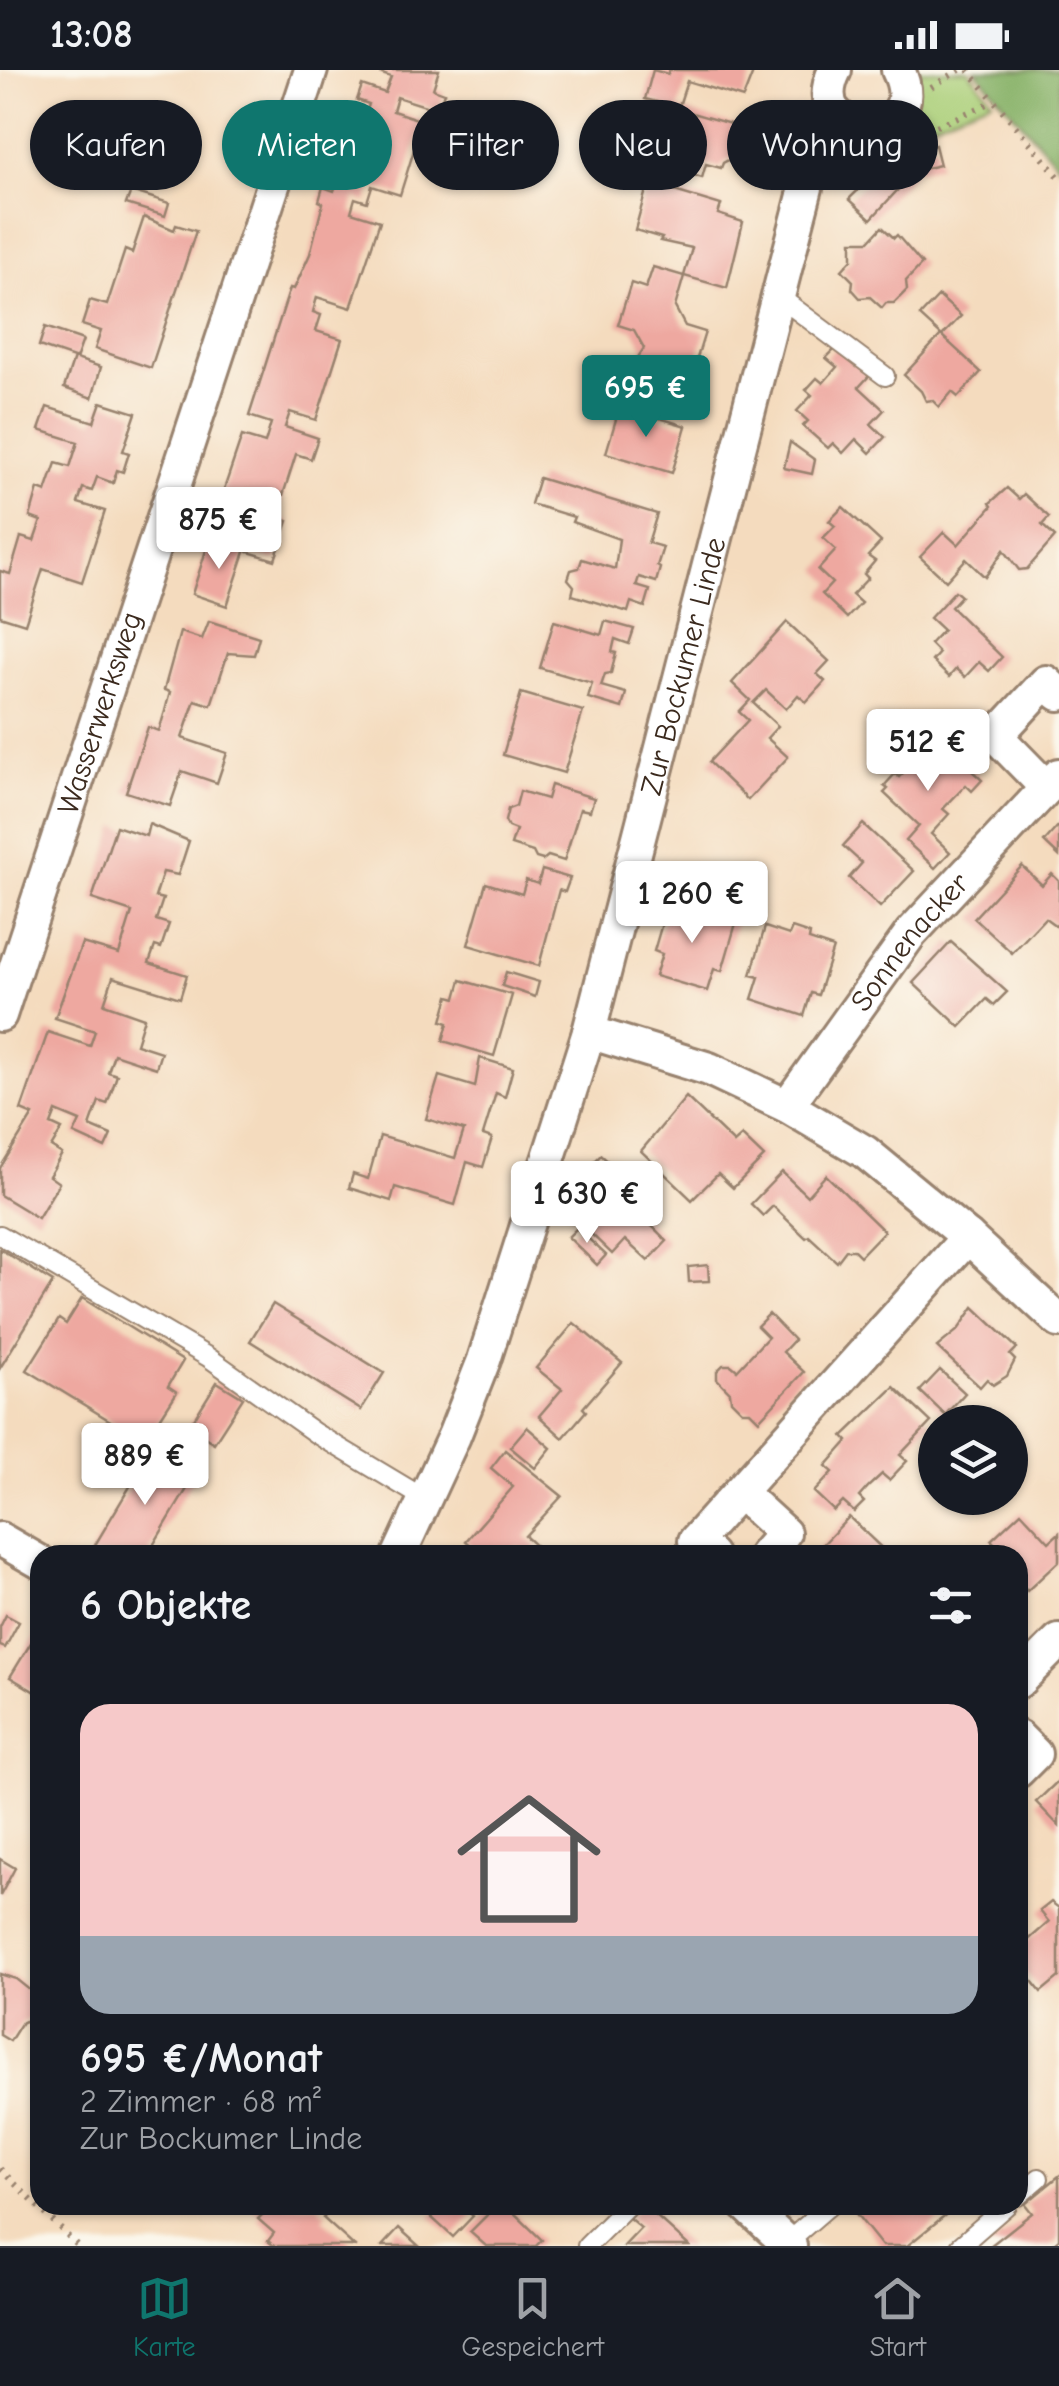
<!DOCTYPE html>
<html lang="de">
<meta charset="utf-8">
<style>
:root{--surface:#171b24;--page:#242831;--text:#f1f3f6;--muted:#9ea1a6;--line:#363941;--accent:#0f766e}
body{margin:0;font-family:"Comic Neue",sans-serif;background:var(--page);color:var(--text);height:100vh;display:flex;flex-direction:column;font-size:38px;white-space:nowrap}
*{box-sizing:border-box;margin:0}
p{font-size:32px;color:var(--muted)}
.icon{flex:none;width:55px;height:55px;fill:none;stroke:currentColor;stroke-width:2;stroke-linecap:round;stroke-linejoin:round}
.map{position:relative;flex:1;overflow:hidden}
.side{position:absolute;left:30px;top:1475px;width:998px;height:670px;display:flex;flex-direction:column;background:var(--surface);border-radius:30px;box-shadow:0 2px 8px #0004}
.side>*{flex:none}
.top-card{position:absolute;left:30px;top:30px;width:1000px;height:90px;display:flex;gap:20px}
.fabs{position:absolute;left:918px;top:1335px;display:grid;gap:20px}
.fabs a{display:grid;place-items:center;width:110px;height:110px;border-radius:50%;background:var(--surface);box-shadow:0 2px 8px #0004;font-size:50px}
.price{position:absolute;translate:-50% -85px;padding:0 22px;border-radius:10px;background:#fff;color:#222;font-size:32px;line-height:65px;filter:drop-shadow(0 2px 5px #0008)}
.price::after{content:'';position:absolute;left:50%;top:60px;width:30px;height:22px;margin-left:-15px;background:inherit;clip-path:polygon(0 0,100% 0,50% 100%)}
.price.selected{background:var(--accent);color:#fff}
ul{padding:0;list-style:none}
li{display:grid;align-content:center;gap:20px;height:530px;padding:0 50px}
li span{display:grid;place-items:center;height:310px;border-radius:30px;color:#555}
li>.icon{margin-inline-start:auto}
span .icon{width:180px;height:180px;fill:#fffc;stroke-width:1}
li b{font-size:42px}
h2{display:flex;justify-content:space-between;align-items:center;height:120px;padding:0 50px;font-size:42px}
.tag{padding:0 35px;border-radius:45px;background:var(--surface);box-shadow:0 2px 8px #0004;font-size:35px;line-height:90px}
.tag.selected{background:var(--accent);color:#fff}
.status{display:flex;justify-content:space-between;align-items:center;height:70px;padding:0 50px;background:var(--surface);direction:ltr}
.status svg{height:28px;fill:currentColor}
.tabs{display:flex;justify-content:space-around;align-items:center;height:140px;border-top:2px solid var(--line);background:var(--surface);font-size:28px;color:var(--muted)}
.tabs a{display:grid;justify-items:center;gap:5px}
.tabs .selected{color:var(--accent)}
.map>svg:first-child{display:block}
</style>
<div class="status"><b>13:08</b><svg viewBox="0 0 49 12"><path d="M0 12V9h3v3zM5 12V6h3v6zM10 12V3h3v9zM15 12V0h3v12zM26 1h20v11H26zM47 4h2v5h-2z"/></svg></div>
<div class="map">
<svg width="1059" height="2176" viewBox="0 0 1059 2176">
<rect width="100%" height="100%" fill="#fbf7ec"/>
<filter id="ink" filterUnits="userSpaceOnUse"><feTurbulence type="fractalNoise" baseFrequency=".01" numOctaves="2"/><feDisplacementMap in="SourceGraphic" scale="20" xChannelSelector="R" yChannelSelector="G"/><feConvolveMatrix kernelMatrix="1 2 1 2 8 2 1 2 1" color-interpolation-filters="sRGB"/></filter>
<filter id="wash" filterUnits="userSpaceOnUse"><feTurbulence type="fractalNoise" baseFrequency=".0048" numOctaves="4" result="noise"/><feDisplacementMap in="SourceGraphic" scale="40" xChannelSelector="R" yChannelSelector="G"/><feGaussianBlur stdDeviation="2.25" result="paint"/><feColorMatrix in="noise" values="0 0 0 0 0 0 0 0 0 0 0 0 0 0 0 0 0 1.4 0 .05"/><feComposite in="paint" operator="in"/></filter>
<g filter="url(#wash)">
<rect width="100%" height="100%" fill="#f4dbbe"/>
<polygon fill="#abcf79" stroke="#737c4c" stroke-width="2.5" points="912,0 968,0 992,30 903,65 900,57"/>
<polygon fill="#88b269" stroke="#626e44" stroke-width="2.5" points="975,0 1059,0 1059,96"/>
<g id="blocks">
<g fill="#eea8a0">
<polygon points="384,0 439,0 433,19 444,23 438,40 397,27 393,41 423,51 400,125 372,116 367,132 355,128 351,142 380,151 351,238 317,227 313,242 321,245 316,261 342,269 316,350 290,342 285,357 318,368 311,389 296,384 276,447 288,451 275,490 248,482 258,443 220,431 242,366 265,373 271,353 249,346 290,218 294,219 310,184 323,133 319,131 323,117 334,121 339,106 346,107 369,34 357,30 362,15 385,23 391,7 382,4"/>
<polygon points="653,0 668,4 669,0 754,0 743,28 687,11 678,39 734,55 732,61 743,82 723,93 721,98 706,94 702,108 669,98 673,84 648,76 661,33 645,29"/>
<polygon points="935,75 940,95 918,100 914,80"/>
<polygon points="896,83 915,101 871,149 849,129"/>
<polygon points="648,113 721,135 718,144 743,152 727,218 684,206 692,178 660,171 662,168 635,160"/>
<polygon points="131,121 169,133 165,146 126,134"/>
<polygon points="144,147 174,160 176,155 196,161 151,298 95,279 101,261 82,255 90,230 107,235 125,180 132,183"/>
<polygon points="882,157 894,168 897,165 922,194 906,211 907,220 894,233 886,233 882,238 870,227 860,228 852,219 853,211 842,200 852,189 852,171 869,171"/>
<polygon points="653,197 684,206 675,237 685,256 705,262 692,304 673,298 671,303 651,297 645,300 638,298 635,292 644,278 634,260 618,255 631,213 646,218"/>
<polygon points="939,226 961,246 942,266 981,302 958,327 952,322 939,337 932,330 926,331 921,321 904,305 941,265 920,246"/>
<polygon points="45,257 83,270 76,289 101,297 92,328 64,318 74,288 39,276"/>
<polygon points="837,277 869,306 859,317 884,340 871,354 885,367 870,383 856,369 843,383 833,373 828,378 803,356 808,351 797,341 812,325 806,320 817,308 823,313 837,297 826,288"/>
<polygon points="665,316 695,325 690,341 660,332"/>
<polygon points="101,332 136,343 123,381 129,383 123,402 117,400 113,413 97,407 92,421 83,418 78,433 105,441 82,512 43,499 25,554 0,546 0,501 10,504 21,467 34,471 41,451 30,447 38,419 46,422 56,393 70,397 78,372 39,360 47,337 94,352"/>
<polygon points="620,336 686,356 672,403 606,383"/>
<polygon points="790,372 815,390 812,404 784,398"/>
<polygon points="539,408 657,444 648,473 663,477 657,496 660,498 656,512 639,507 636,516 650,520 645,537 631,532 628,542 572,525 574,516 568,509 571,500 579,498 582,489 615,499 619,469 572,452 574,447 531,434"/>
<polygon points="1007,418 1019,429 1024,424 1049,447 1042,455 1055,467 1027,499 1019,500 1004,480 985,507 966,489 946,511 920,487 944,462 958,475 992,436 990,433"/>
<polygon points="843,437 881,472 868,486 875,491 864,504 868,508 852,525 861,533 847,548 822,524 832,513 818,500 836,480 823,468 835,456 829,451"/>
<polygon points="210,468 246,479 227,536 192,524"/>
<polygon points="955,521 961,526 951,537 1002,587 989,601 979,592 965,607 956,599 949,607 932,591 939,583 930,574 943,560 930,548"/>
<polygon points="209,551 259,567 254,585 228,583 211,635 195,630 182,668 227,683 217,713 182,701 170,736 126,722 148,657 159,661 165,641 170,622 164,620 180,562 202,569"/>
<polygon points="554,551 601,565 605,551 634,559 629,574 615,569 612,582 616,583 611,603 605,604 601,616 626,623 622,638 588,628 592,613 540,598"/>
<polygon points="787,552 829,591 817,604 825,611 806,632 798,625 786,639 766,620 753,633 778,656 767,668 788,687 748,730 709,692 748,650 739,642 750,630 732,613"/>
<polygon points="521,623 583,641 564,703 503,685"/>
<polygon points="908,662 947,697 957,687 982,710 972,721 966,715 943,739 949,744 931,764 950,782 935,798 906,771 919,756 884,723 888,719 884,716 895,704 899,707 907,699 897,674"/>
<polygon points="551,715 594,728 590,741 580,739 564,791 548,786 543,790 536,788 533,782 511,775 516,760 508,757 505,751 508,739 516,736 520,721 547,729"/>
<polygon points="149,754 189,771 178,805 163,802 155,827 163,829 156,850 169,854 161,878 155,876 149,893 187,905 180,928 113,907 104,934 144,948 136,974 161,982 156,998 114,984 108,1002 117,1005 112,1020 107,1034 99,1031 90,1056 111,1065 105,1078 74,1064 80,1051 56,1041 51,1054 62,1059 51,1077 62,1084 49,1106 59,1113 38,1148 0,1125 0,1098 33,1045 21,1040 48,962 90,976 95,961 55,948 82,873 119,884 132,842 92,829 116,756 146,766"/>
<polygon points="863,754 914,801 880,837 849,808 862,793 843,776"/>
<polygon points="1059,755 1059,786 1044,772"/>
<polygon points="1022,796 1042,815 1052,804 1059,811 1059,858 1045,848 1012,883 974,848"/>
<polygon points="542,800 570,808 565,822 559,820 539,896 468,875 486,813 522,824 526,810 538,814"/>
<polygon points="668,833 693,840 695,835 712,841 711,846 736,853 722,901 714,899 707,921 655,906 662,884 654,881"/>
<polygon points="765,857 789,865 792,858 810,864 809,870 833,878 818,925 811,923 804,946 752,929 759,907 751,905"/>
<polygon points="951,872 1007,922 994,935 987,929 960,957 913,913"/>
<polygon points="506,902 539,912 535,927 502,916"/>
<polygon points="461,910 512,925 494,986 443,971 448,953 442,951 449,926 456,928"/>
<polygon points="480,988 513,998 505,1027 496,1023 483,1065 492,1068 483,1097 467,1092 455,1135 395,1117 391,1131 349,1118 353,1104 368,1109 380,1066 455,1088 464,1060 426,1049 439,1006 475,1017"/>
<polygon points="686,1027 734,1073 742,1066 764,1087 733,1118 718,1104 692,1130 641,1081"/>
<polygon points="601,1085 623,1105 613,1116 591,1095"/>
<polygon points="782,1102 807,1126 826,1105 884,1161 860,1186 854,1180 846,1180 837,1192 809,1166 806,1168 773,1136 763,1146 751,1134"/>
<polygon points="617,1121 667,1171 648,1191 625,1170 612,1184 583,1156"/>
<polygon points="577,1158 606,1185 597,1195 568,1167"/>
<polygon points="0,1179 53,1212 0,1298"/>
<polygon points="708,1195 709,1211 689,1212 688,1197"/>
<polygon points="82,1228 183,1291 168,1316 177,1322 145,1372 27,1300 59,1249 66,1254"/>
<polygon points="273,1234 384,1303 361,1340 250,1271"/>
<polygon points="974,1237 1017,1278 1010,1285 1015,1290 1007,1306 993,1315 987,1309 980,1317 937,1277 958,1260"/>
<polygon points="769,1244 794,1270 783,1282 804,1302 759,1350 750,1341 742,1341 731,1330 730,1322 717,1309 717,1301 723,1295 731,1295 737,1300 768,1267 757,1256"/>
<polygon points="574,1253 622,1293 583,1338 586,1341 563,1368 539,1346 562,1319 536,1298"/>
<polygon points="940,1300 965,1323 945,1345 920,1321"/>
<polygon points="217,1312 243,1328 214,1373 189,1357"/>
<polygon points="894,1317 931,1352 900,1385 907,1391 889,1410 882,1404 869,1416 859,1427 864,1432 854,1442 843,1432 834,1441 814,1422 833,1402 826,1396 848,1371 843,1366"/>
<polygon points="527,1357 551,1378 535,1398 510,1377"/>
<polygon points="153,1378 196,1404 149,1482 154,1485 89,1485"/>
<polygon points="505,1380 562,1426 525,1466 537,1477 530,1485 517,1476 507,1485 482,1485 466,1471 513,1417 491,1398"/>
<polygon points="1021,1442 1049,1472 1059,1463 1059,1491 1027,1521 1018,1512 1018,1485 1006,1485 991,1470"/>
<polygon points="849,1447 889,1485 813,1485"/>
<polygon points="6,1545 19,1552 5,1578 0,1576 0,1557"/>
<polygon points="40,1558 40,1625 10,1607"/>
<polygon points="1059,1710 1059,1756 1036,1732"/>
<polygon points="0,1789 15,1798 0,1826"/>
<polygon points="1051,1832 1059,1838 1059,1907 1041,1922 1018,1894 1018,1879 1049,1852 1040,1841"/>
<polygon points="0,1904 16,1909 37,1926 33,1933 36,1948 22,1952 10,1971 0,1965"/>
<polygon points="1059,2106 1059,2169 1050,2176 990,2176 1032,2143 1025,2134"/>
<polygon points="250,2135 317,2135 327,2144 323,2148 354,2176 274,2176 268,2171 274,2163 258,2149 262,2145"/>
<polygon points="443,2135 461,2135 473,2146 453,2167 431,2147"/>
<polygon points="497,2135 506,2135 542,2170 536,2176 486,2176 470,2162"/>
<polygon points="641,2135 655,2135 660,2140 655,2145 689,2176 624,2176 641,2158 629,2148"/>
<polygon points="849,2135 943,2135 949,2142 907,2176 882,2176"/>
<polygon points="399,2158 419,2176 382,2176"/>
</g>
</g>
</g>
<g filter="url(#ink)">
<use href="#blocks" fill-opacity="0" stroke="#98826e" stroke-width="2.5"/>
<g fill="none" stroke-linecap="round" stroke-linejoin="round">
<g stroke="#98826e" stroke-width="22">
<g id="service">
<polyline points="778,226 885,306"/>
<polyline points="0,1165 208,1287 315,1363 425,1429"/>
<polyline points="1018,2126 1039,2108"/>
<polyline points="786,2173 830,2135"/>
<polyline points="587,2176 628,2135"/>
<polyline points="960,2176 1007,2135"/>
</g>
</g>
<g stroke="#98826e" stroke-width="38">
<g id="minor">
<path d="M835 0C798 75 935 75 898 0"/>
<polyline points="1047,718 996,666 1046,612 1059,624"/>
<path id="s1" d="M0 945 311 0"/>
<polyline points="589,962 709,999 787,1036 865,1082 968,1167 1059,1251"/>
<path id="s2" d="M787 1036 911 863 1059 705"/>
<polyline points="739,1422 784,1463 765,1485"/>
<polyline points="0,1469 40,1492"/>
<path id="s3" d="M399 1485 454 1366 484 1290 589 962 819 67 837 44"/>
<polyline points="711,1485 695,1471 968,1167"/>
<polyline points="1018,1612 1059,1571"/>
<polyline points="1018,1667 1035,1684 1018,1701"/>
<polyline points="746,2135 790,2176"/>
</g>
</g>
<g stroke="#98826e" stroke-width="6" stroke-dasharray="2.5 8" stroke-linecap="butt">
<polyline points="968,0 1059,107"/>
<polyline points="931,17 960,0"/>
<polyline points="927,60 995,31"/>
<polyline points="0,2099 78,2176"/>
</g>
<use href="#service" stroke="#fff" stroke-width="18"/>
<use href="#minor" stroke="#fff" stroke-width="32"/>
</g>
</g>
<g text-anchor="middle" stroke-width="9" stroke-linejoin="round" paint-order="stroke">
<g font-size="30" fill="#3b2a1e" stroke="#fbf7ec">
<text dy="10" stroke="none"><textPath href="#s3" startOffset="935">Zur Bockumer Linde</textPath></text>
<text dy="10" stroke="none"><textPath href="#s1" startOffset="318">Wasserwerksweg</textPath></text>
<text dy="10" stroke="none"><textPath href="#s2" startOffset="205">Sonnenacker</textPath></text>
</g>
</g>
</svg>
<div class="fabs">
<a><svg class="icon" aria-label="layers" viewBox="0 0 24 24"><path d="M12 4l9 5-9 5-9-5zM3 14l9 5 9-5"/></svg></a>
</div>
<b class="price selected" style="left:646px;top:370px">695 €</b>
<b class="price" style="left:219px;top:502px">875 €</b>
<b class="price" style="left:928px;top:724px">512 €</b>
<b class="price" style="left:692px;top:876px">1 260 €</b>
<b class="price" style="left:587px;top:1176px">1 630 €</b>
<b class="price" style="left:145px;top:1438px">889 €</b>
<div class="top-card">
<a class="tag">Kaufen</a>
<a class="tag selected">Mieten</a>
<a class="tag">Filter</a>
<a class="tag">Neu</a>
<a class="tag">Wohnung</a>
</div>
<section class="side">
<h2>6 Objekte<svg class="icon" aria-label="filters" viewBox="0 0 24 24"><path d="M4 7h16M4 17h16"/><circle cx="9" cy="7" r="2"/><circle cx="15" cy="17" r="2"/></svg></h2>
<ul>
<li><span style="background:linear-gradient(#f6c9c9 75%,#9aa5b1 0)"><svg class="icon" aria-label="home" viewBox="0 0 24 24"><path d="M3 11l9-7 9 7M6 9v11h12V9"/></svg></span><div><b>695 €/Monat</b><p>2 Zimmer · 68 m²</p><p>Zur Bockumer Linde</p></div></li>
</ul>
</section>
</div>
<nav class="tabs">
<a class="selected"><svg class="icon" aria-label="map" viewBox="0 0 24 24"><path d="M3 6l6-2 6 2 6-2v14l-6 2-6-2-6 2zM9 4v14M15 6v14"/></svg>Karte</a>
<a><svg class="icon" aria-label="saved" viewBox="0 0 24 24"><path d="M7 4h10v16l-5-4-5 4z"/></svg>Gespeichert</a>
<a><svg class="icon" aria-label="home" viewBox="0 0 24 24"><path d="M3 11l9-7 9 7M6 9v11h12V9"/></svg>Start</a>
</nav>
